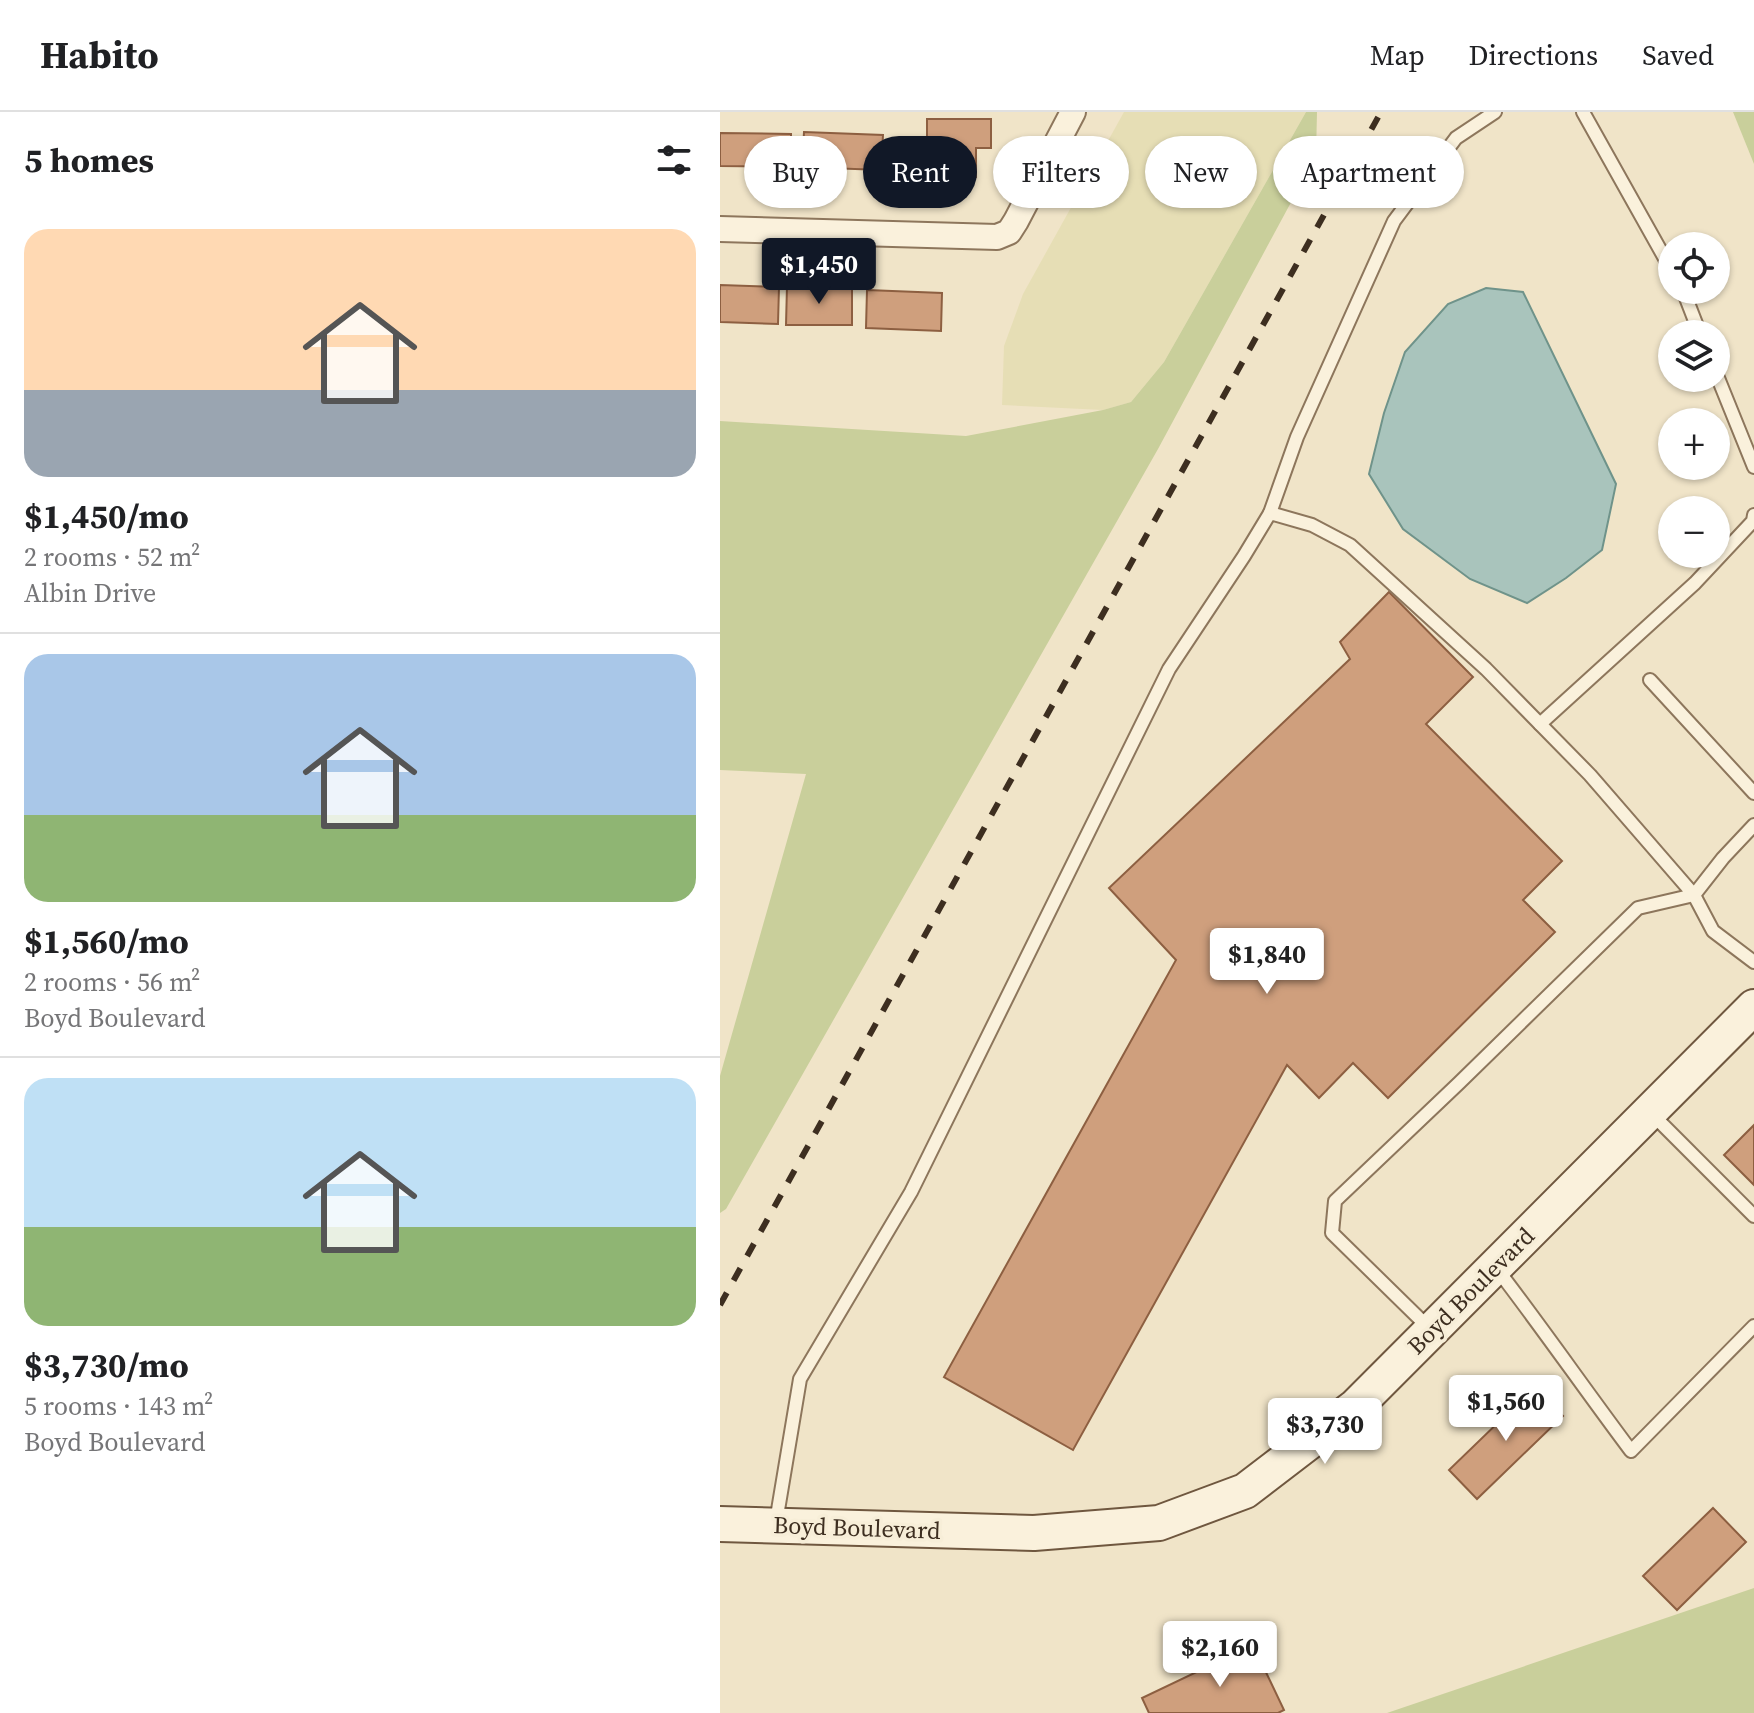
<!DOCTYPE html>
<meta charset="utf-8">
<style>
:root{--surface:#fff;--page:#f6f6f6;--text:#202124;--muted:#757577;--line:#e0e0e0;--accent:#111827}
body{margin:0;font-family:"Source Serif 4",serif;background:var(--page);color:var(--text);height:100vh;display:flex;flex-direction:column;font-size:30px;white-space:nowrap}
*{box-sizing:border-box;margin:0}
p{font-size:26px;color:var(--muted)}
.icon{flex:none;width:44px;height:44px;fill:none;stroke:currentColor;stroke-width:2;stroke-linecap:round;stroke-linejoin:round}
.map{position:relative;flex:1;overflow:hidden}
.panel{display:flex;flex-direction:column;background:var(--surface);width:720px}
.panel>*{flex:none}
.banner{position:absolute;left:24px;top:24px;width:760px;height:72px;display:flex;gap:16px}
.controls{position:absolute;left:938px;top:120px;display:grid;gap:16px}
.controls a{display:grid;place-items:center;width:72px;height:72px;border-radius:50%;background:var(--surface);box-shadow:0 2px 6px #0004;font-size:40px}
.price{position:absolute;translate:-50% -68px;padding:0 18px;border-radius:8px;background:#fff;color:#222;font-size:26px;line-height:52px;filter:drop-shadow(0 2px 4px #0008)}
.price::after{content:'';position:absolute;left:50%;top:48px;width:24px;height:18px;margin-left:-12px;background:inherit;clip-path:polygon(0 0,100% 0,50% 100%)}
.price.current{background:var(--accent);color:#fff}
ul{padding:0;list-style:none}
li{display:grid;align-content:center;gap:16px;height:424px;padding:0 24px}
li+li{border-top:2px solid var(--line)}
li span{display:grid;place-items:center;height:248px;border-radius:24px;color:#555}
li>.icon{margin-inline-start:auto}
span .icon{width:144px;height:144px;fill:#fffc;stroke-width:1}
li b{font-size:34px}
h2{display:flex;justify-content:space-between;align-items:center;height:96px;padding:0 24px;font-size:34px}
.tag{padding:0 28px;border-radius:36px;background:var(--surface);box-shadow:0 2px 6px #0004;font-size:28px;line-height:72px}
.tag.current{background:var(--accent);color:#fff}
header{display:flex;align-items:center;gap:48px;box-sizing:border-box;height:112px;padding:0 40px;background:var(--surface);border-bottom:2px solid var(--line)}
header strong{font-size:38px}
nav{display:flex;gap:44px;margin-inline-start:auto;font-size:28px}
main{display:flex;flex:1;min-height:0}
.map>svg:first-child{display:block}
</style>
<header>
<strong>Habito</strong>
<nav><a>Map</a><a>Directions</a><a>Saved</a></nav>
</header>
<main>
<section class="panel">
<h2>5 homes<svg class="icon" aria-label="filters" viewBox="0 0 24 24"><path d="M4 7h16M4 17h16"/><circle cx="9" cy="7" r="2"/><circle cx="15" cy="17" r="2"/></svg></h2>
<ul>
<li><span style="background:linear-gradient(#ffd9b3 65%,#9aa5b1 0)"><svg class="icon" aria-label="home" viewBox="0 0 24 24"><path d="M3 11l9-7 9 7M6 9v11h12V9"/></svg></span><div><b>$1,450/mo</b><p>2 rooms · 52 m²</p><p>Albin Drive</p></div></li>
<li><span style="background:linear-gradient(#a9c7e8 65%,#8fb573 0)"><svg class="icon" aria-label="home" viewBox="0 0 24 24"><path d="M3 11l9-7 9 7M6 9v11h12V9"/></svg></span><div><b>$1,560/mo</b><p>2 rooms · 56 m²</p><p>Boyd Boulevard</p></div></li>
<li><span style="background:linear-gradient(#bfe0f5 60%,#8fb573 0)"><svg class="icon" aria-label="home" viewBox="0 0 24 24"><path d="M3 11l9-7 9 7M6 9v11h12V9"/></svg></span><div><b>$3,730/mo</b><p>5 rooms · 143 m²</p><p>Boyd Boulevard</p></div></li>
</ul>
</section>
<div class="map">
<svg width="1034" height="1601" viewBox="0 0 1034 1601">
<rect width="100%" height="100%" fill="#f0e4c8"/>
<polygon fill="#e6deb5" points="404,0 586,0 444,250 411,290 383,298 282,293 284,234 303,182"/>
<g fill="#c9cf9b">
<polygon points="586,0 597,0 596,44 438,337 6,1097 0,1101 0,964 86,662 0,658 0,309 246,324 383,298 411,290 444,250"/>
<polygon points="1013,0 1034,0 1034,52"/>
<polygon points="1034,1476 1034,1601 667,1601"/>
</g>
<polygon fill="#a9c4bc" stroke="#6f938a" stroke-width="2" points="766,176 803,180 896,372 882,438 846,466 807,491 750,467 683,417 649,362 664,301 685,240 728,192"/>
<g fill="#cf9f7d" stroke="#8d5f41" stroke-width="2">
<polygon points="207,7 271,7 271,36 256,36 256,65 207,64"/>
<polygon points="84,20 163,23 161,58 82,55"/>
<polygon points="0,21 71,22 71,55 0,54"/>
<polygon points="0,173 59,175 58,212 0,210"/>
<polygon points="67,174 132,175 132,213 66,213"/>
<polygon points="147,178 222,181 221,219 146,216"/>
<polygon points="669,480 753,565 706,612 842,749 803,788 835,820 668,986 633,951 599,986 567,953 353,1338 224,1265 456,848 389,776 630,547 620,530"/>
<polygon points="1034,1013 1034,1073 1004,1043"/>
<polygon points="815,1275 843,1304 757,1387 729,1358"/>
<polygon points="993,1396 1026,1430 957,1498 923,1464"/>
<polygon points="533,1533 564,1598 558,1601 429,1601 422,1586"/>
</g>
<g fill="none" stroke-linecap="round" stroke-linejoin="round">
<g stroke="#8d765c" stroke-width="16">
<g id="lane">
<polyline points="863,0 952,159"/>
<polyline points="963,178 980,222"/>
<polyline points="996,261 1034,355"/>
<polyline points="550,401 577,325 674,109 736,26 775,0"/>
<polyline points="930,568 1034,681"/>
<polyline points="820,612 975,471 1033,409 1034,403"/>
<polyline points="1034,713 1003,746 974,783 993,819 1034,850"/>
<polyline points="932,1002 1034,1104"/>
<path d="M777 1157C823 1217 866 1279 911 1339L1034 1214"/>
<polyline points="56,1410 80,1267 191,1080 449,557 524,444 550,401 592,413 630,433 766,557 870,663 974,783 918,796 739,971 615,1089 612,1121 710,1217"/>
</g>
</g>
<g stroke="#8d765c" stroke-width="28">
<polyline id="street" points="0,117 277,125 289,120 296,109 353,0"/>
</g>
<g stroke="#6f573f" stroke-width="38">
<polyline id="secondary" points="0,1412 314,1421 439,1411 525,1379 636,1294 1034,895"/>
</g>
<use href="#lane" stroke="#faf1dc" stroke-width="12"/>
<use href="#street" stroke="#faf1dc" stroke-width="24"/>
<use href="#secondary" stroke="#faf1dc" stroke-width="34"/>
<polyline stroke="#3d2e20" stroke-width="6" stroke-dasharray="14 14" stroke-linecap="butt" points="0,1193 661,0"/>
</g>
<g text-anchor="middle" stroke-width="7" stroke-linejoin="round" paint-order="stroke">
<g font-size="24" fill="#3d2e20" stroke="#f7eed8">
<text transform="translate(751 1179) rotate(-45)" y="8">Boyd Boulevard</text>
<text transform="translate(137 1416) rotate(2)" y="8">Boyd Boulevard</text>
</g>
</g>
</svg>
<div class="controls">
<a><svg class="icon" aria-label="locate" viewBox="0 0 24 24"><circle cx="12" cy="12" r="6"/><path d="M12 2v4M12 18v4M2 12h4M18 12h4"/></svg></a>
<a><svg class="icon" aria-label="layers" viewBox="0 0 24 24"><path d="M12 4l9 5-9 5-9-5zM3 14l9 5 9-5"/></svg></a>
<a>+</a>
<a>−</a>
</div>
<b class="price current" style="left:99px;top:194px">$1,450</b>
<b class="price" style="left:547px;top:884px">$1,840</b>
<b class="price" style="left:786px;top:1331px">$1,560</b>
<b class="price" style="left:605px;top:1354px">$3,730</b>
<b class="price" style="left:500px;top:1577px">$2,160</b>
<div class="banner">
<a class="tag">Buy</a>
<a class="tag current">Rent</a>
<a class="tag">Filters</a>
<a class="tag">New</a>
<a class="tag">Apartment</a>
</div>
</div>
</main>
